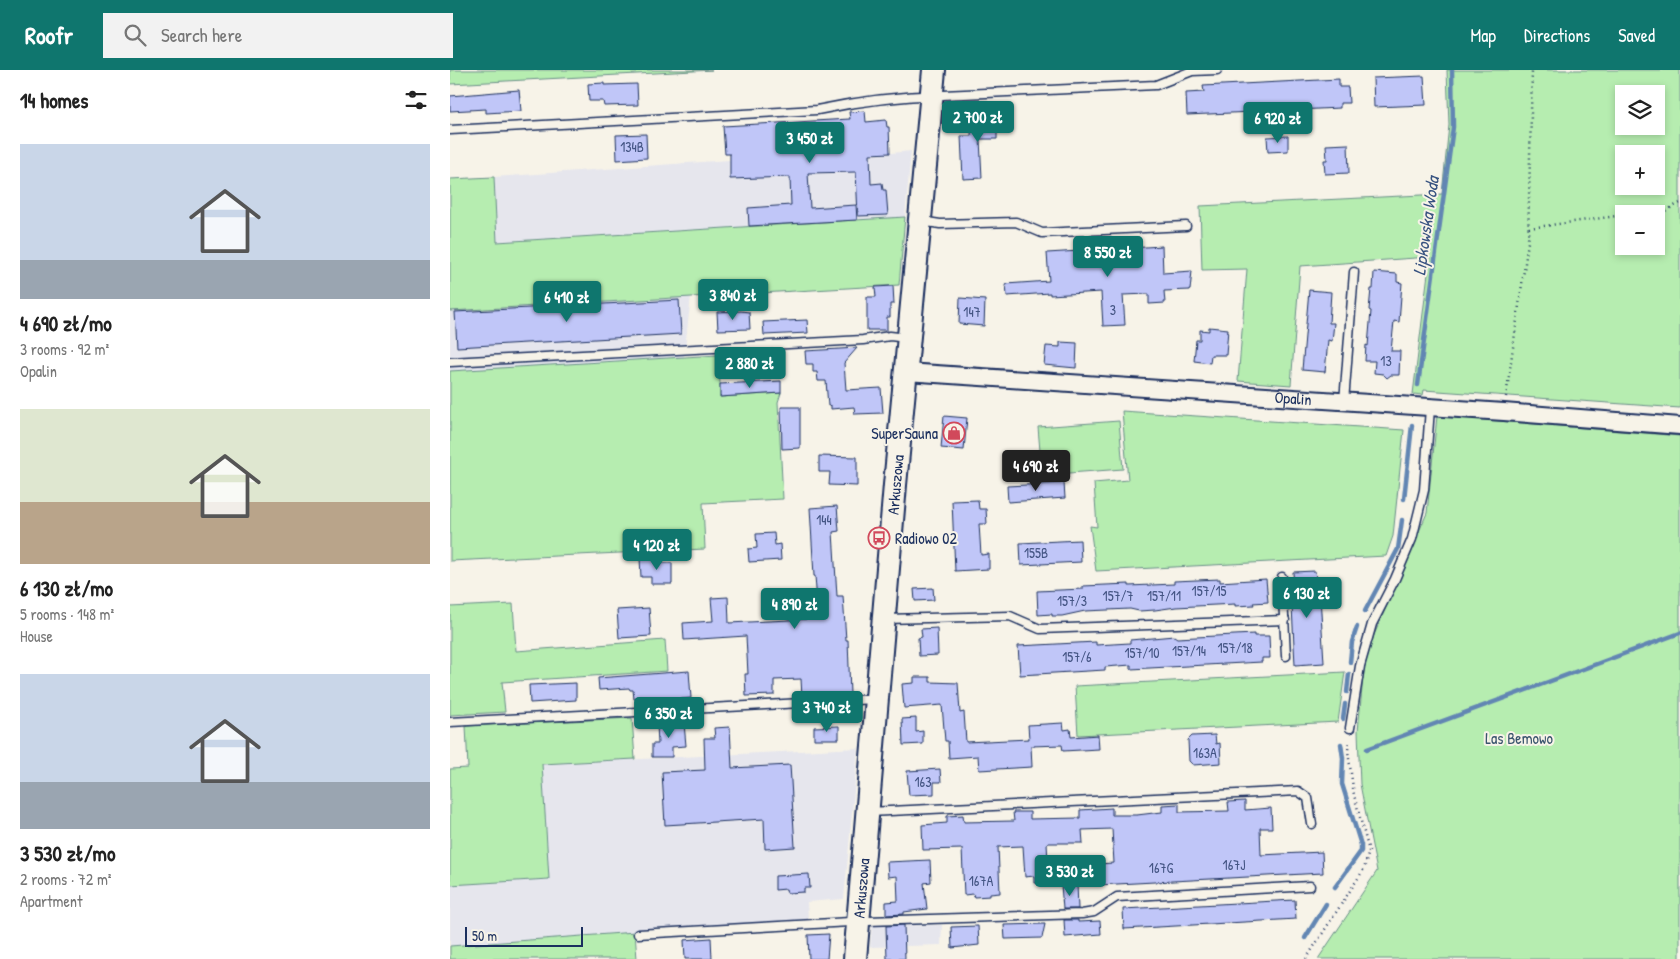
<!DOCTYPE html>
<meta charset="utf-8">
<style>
:root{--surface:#fff;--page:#f2f2f2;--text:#222;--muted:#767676;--accent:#0f766e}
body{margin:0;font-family:"Patrick Hand",sans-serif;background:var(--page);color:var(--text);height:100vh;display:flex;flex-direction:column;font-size:19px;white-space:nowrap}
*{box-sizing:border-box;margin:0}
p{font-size:16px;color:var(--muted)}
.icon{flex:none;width:28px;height:28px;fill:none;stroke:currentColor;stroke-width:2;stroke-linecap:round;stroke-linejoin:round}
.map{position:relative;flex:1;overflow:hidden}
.sheet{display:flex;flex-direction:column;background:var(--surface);width:450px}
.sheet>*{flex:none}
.controls{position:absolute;left:1165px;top:15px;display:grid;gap:10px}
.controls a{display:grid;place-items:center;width:50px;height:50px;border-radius:0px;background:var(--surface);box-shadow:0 2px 8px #0003;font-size:25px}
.scale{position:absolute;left:15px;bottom:12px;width:118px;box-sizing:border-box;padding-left:5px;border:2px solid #1b2f5e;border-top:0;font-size:14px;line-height:18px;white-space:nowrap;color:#1b2f5e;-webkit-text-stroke:4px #f7f3e8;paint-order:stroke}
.price{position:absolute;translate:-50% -42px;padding:0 11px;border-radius:5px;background:var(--accent);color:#fff;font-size:16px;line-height:32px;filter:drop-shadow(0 1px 2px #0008)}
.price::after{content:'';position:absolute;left:50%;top:30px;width:15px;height:11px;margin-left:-8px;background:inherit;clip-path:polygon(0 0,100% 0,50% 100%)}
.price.current{background:#222;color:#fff}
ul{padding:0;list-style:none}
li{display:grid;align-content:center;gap:10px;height:265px;padding:0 20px}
li span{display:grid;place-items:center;height:155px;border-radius:0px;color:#555}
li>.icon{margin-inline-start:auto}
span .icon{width:90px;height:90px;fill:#fffc;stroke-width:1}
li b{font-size:21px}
h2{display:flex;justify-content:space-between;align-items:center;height:60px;padding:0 20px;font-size:21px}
header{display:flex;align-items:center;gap:30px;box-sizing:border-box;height:70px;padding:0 25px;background:var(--accent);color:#fff}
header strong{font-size:24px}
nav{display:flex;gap:28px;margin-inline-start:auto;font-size:18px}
.search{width:350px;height:45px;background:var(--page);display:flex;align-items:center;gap:12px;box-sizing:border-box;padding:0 18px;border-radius:0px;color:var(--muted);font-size:19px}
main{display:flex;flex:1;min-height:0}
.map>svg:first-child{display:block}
</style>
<header>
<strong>Roofr</strong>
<div class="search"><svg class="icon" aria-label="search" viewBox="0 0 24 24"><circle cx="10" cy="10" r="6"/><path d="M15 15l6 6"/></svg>Search here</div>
<nav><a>Map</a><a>Directions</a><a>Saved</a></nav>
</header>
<main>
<section class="sheet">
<h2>14 homes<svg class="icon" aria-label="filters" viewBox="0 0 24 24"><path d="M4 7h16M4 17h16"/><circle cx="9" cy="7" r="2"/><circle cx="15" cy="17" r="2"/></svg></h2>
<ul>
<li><span style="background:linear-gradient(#c9d6e8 75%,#9aa5b1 0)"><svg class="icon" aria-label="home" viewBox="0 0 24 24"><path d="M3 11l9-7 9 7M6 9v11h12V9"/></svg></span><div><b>4 690 zł/mo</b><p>3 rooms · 92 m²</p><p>Opalin</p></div></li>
<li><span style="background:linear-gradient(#dfe7d0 60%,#b9a48a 0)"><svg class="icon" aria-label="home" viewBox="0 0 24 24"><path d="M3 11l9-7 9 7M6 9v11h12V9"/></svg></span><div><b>6 130 zł/mo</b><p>5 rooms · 148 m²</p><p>House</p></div></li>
<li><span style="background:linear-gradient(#c9d6e8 70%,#9aa5b1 0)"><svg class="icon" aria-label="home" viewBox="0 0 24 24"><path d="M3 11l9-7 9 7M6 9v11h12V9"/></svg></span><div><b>3 530 zł/mo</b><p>2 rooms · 72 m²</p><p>Apartment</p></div></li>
</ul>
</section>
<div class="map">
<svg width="1230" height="889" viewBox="0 0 1230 889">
<rect width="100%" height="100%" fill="#f7f3e8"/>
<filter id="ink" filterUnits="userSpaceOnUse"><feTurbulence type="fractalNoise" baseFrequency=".02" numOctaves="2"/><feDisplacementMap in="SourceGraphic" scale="10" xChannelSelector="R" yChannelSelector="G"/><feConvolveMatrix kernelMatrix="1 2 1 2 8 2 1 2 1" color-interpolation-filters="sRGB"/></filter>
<g filter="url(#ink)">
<g fill="#e6e6ed">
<polygon points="461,81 455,147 46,172 44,107 279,90 422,85"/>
<polygon points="241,226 234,287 0,301 0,241"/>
<polygon points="408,678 394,829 357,832 358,849 0,876 0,815 99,809 92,694"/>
<polygon points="492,855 491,875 420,877 422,856"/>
</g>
<g fill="#b6edb0" stroke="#688e87" fill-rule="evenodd">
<polygon points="0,0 262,0 0,14"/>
<path d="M997 0H1230V338L974 320 973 325 963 324 980 187 850 196 841 315 788 311 797 199 752 200 750 136 992 124 999 55ZM1174 24H1206V56H1174ZM1174 84H1206V116H1174ZM1174 144H1206V176H1174Z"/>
<polygon points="44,107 47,172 455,147 449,215 0,241 0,109"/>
<polygon points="268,285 271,327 331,323 328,332 333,429 253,433 255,479 0,491 0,301"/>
<polygon points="672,341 954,360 943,466 936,486 646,501 640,456 647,457 644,413 678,410"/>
<polygon points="987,346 1230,366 1230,889 868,889 927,801 910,714 908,661 914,597 924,565 977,443"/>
<polygon points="669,351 673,399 592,405 588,357"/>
<polygon points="63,534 66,581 215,570 217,601 52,612 55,642 0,645 0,537"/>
<polygon points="895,602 888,652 628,665 625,616"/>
<polygon points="182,648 185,689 92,694 99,809 0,815 0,699 18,698 16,656"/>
<polygon points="185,862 187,889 0,889 0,876"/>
</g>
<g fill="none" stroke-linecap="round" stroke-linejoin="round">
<g stroke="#6286b3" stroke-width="4.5">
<polyline points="968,315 1003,57 1002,0"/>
<polyline points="954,429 962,355"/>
<polyline points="915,541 948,479 952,450"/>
<polyline points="900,592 902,572 907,557"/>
<polyline points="897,622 899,604"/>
<polyline points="893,649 895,634"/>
<polyline points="917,679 1230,563"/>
<polyline points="885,817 911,781 911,775 892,714 893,688 891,674"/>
<polyline points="855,868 876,834"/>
</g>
</g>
<g fill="#c0c6f8" stroke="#1b2f5e">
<polygon points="974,6 976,35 924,37 923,8"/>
<polygon points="889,9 889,17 898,17 899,33 890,33 890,38 737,45 736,23 754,22 753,16"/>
<polygon points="154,13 154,15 187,14 188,35 154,36 153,31 139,31 138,14"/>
<polygon points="69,20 71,41 36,43 36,39 0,41 0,26"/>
<polygon points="415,41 416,52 436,50 437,57 439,57 440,83 420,84 421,114 432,113 433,120 436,120 438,145 408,146 406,102 358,103 360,138 406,135 407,150 299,156 298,138 341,135 340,107 280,109 280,84 275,84 273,56 400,49 399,42"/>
<polygon points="522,44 555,47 554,60 547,60 547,69 530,69 532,108 513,109 511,66 521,66"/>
<polygon points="196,64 197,88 167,90 166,65"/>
<polygon points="838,66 838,81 818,82 817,67"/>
<polygon points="898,74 899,103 875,104 874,90 877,90 876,75"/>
<polygon points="712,176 713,203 742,201 740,220 714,221 715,233 699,234 699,224 673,225 675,255 653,256 651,222 600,225 600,223 557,226 556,214 599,211 597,183"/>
<polygon points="924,202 947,204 947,212 952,213 949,252 944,251 941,281 950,281 949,305 941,305 937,308 933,304 924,303 925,291 915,291 916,275 918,276 921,241 919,240 921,219 923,219"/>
<polygon points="443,216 444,234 440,234 440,247 437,247 437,260 417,260 417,227 426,227 425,217"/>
<polygon points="859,220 881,222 879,253 884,253 882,271 878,270 875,302 852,300"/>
<polygon points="510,228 535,230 534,256 509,254"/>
<polygon points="229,230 231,264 7,277 5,242"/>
<polygon points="291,241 299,242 300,259 268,260 267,242"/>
<polygon points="357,250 358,263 314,265 313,252"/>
<polygon points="759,257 778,259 776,285 761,285 760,293 744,291 746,270 750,270 750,260 759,261"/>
<polygon points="610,272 627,273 626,298 594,295 596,276 610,277"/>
<polygon points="407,278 394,293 396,320 431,318 433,343 405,344 404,337 381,339 381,335 378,336 376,311 368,311 367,302 363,302 363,294 356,294 355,281"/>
<polygon points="331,311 331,323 270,327 270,314"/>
<polygon points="331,337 350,337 350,378 332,379"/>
<polygon points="494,346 517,348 514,380 491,378"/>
<polygon points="369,386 407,387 407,416 379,415 380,402 369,402"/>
<polygon points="614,413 615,428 558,432 557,416"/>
<polygon points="528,430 529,439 536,439 537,454 529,454 531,485 539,484 539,499 505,501 502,431"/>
<polygon points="387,436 389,461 383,462 387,526 393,526 396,570 398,570 400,624 352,627 351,609 324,610 324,625 296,626 295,604 298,604 296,566 234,570 233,553 263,551 261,528 278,527 279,553 360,549 359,538 363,538 363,533 367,532 365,506 364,506 360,438"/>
<polygon points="324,463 325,475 330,474 331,490 299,492 298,479 307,478 306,464"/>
<polygon points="630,470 631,492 571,495 570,473"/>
<polygon points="212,487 212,493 222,493 222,514 201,514 201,507 191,507 190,488"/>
<polygon points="865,501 866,509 869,509 874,593 845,595 841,517 844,517 843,502"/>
<polygon points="770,509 770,512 816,509 818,532 803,533 804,535 785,536 785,534 726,537 705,540 689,541 680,539 635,541 612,546 602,546 602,544 588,545 587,521 633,519 633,516 679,514 679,516 702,515 724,514 724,511"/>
<polygon points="483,518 484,530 465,531 464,519"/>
<polygon points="199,538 201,566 169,568 167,540"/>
<polygon points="487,558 488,585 469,586 468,568 472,567 471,559"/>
<polygon points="804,564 804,566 819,566 820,588 812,588 812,592 681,599 681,595 655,597 655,600 570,605 568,576 646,572 646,575 680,573 680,570 724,566 727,568"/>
<polygon points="239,601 241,628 189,633 189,629 184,629 183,620 180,620 179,618 149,620 148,608"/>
<polygon points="464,607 480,607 480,612 508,613 510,643 514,642 516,672 579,669 578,655 613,653 614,660 620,659 621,667 648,665 649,679 613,681 612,675 581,676 582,697 529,700 528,686 499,688 498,671 495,671 492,635 454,638 452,614 464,613"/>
<polygon points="126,613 126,630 80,633 79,615"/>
<polygon points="466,648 466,662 473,661 473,674 453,675 452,649"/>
<polygon points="234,653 236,676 222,677 222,687 202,687 202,674 208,674 207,654"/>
<polygon points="389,656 389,669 364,669 364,657"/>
<polygon points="280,657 282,698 340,695 345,777 315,779 314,749 215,755 212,702 255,700 254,668 265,668 264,658"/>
<polygon points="765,665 766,674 770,673 771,693 743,695 739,691 738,670 742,666"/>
<polygon points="490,699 491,712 484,712 484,724 459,725 457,701"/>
<polygon points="795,731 795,740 821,738 822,758 810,758 811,785 872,782 873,803 648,815 647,794 664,793 662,759 632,760 633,773 597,773 599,813 584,813 584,806 575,807 573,776 548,777 550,823 540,824 540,826 524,827 523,824 514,825 512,779 473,780 472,755 497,753 497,746 513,745 514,752 564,751 563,742 580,742 580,749 630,748 630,740 662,738 662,745 687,745 712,742 712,735 729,734 729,742 779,741 778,732"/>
<polygon points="480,790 481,812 474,813 477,839 454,842 454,844 436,845 436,832 448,831 447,806 438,807 437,792"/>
<polygon points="359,804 360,818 354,818 354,822 337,823 336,819 325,820 325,806"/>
<polygon points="627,814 628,839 613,839 611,815"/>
<polygon points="845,830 846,849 674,859 673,839"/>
<polygon points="614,850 628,850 628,852 650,851 651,864 615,867"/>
<polygon points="595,854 592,868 555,869 554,855"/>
<polygon points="454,855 455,889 437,889 436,856"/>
<polygon points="528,856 529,875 502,878 501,857"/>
<polygon points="379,864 377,889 359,889 358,865"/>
<polygon points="261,868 262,889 235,889 234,870"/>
</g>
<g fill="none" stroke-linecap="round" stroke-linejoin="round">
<g stroke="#1b2f5e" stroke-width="11">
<g id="service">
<path d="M0 60 367 40C409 31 450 26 493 25L706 15 742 1 767 0"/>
<polyline points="471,151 490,154 566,152 592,163 736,156"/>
<polyline points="0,292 413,270 440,266 457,268"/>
<polyline points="894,332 904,202"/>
<polyline points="832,507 836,586"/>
<polyline points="435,549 560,546 590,559 835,550"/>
<polyline points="0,652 425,629"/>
<polyline points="900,658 910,596 922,554 945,509 962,469 974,420 980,338"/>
<polyline points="419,742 848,721 858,728 862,754"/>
<polyline points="188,864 418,851 632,844 644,842 667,827 860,816"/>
</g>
</g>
<g stroke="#1b2f5e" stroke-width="20">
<g id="minor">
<path id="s1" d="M456 302 1054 342 1230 356"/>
</g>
</g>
<g stroke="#1b2f5e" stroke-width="26">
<g id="secondary">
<path id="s2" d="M405 889 445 415 484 0"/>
</g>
</g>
<g stroke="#1b2f5e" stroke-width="2.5" stroke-dasharray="1 4" stroke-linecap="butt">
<polyline points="1186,144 1215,141 1230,133"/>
<polyline points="1079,158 1174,145"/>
<polyline points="1056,327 1078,172 1082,0"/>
<polyline points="856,889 914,799 919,781 904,725 898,681 899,670"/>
</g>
<use href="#service" stroke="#f7f3e8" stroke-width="8"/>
<use href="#minor" stroke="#f7f3e8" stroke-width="16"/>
<use href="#secondary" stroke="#f7f3e8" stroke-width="22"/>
</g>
</g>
<defs>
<g id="shop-ring" transform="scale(1.125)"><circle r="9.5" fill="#f7f3e8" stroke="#d1495b" stroke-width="1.5"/><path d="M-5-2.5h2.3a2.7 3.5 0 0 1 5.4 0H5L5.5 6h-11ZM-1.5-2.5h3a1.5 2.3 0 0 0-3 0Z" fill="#d1495b"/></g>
<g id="bus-ring" transform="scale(1.125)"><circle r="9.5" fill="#f7f3e8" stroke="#d1495b" stroke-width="1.5"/><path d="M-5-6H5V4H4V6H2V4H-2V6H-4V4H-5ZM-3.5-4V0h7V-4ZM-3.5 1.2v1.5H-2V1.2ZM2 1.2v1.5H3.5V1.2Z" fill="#d1495b"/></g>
</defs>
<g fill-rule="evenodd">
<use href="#shop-ring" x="504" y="363"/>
<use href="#bus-ring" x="429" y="468"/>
</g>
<g text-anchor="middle" stroke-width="4" stroke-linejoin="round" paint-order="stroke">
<g font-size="14" fill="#445584">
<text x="182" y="82">134B</text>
<text x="663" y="245">3</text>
<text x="522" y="247">147</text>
<text x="936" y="296">13</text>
<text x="374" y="455">144</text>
<text x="586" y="488">155B</text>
<text x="759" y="526">157/15</text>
<text x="668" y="531">157/7</text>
<text x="714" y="531">157/11</text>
<text x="622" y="536">157/3</text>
<text x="785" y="583">157/18</text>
<text x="739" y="586">157/14</text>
<text x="692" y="588">157/10</text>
<text x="627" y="592">157/6</text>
<text x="755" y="688">163A</text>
<text x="473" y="717">163</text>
<text x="784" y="800">167J</text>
<text x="711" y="803">167G</text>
<text x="531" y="816">167A</text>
</g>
<g font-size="16" fill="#1b2f5e" stroke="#f7f3e8">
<text dy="6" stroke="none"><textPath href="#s1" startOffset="388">Opalin</textPath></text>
<text dy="6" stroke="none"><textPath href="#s2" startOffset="476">Arkuszowa</textPath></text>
<text dy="6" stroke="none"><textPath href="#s2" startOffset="71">Arkuszowa</textPath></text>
</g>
<g font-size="16" fill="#1b2f5e" stroke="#f7f3e8" text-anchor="end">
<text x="488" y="369">SuperSauna</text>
<text x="445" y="474" text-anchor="start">Radiowo 02</text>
</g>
<g font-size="16" fill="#3a556e" stroke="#f7f3e8">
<text x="1069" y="674">Las Bemowo</text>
</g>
<g font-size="18" font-style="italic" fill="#385381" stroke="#f7f3e8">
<text transform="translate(976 156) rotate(-82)" y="6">Lipkowska Woda</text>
</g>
</g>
</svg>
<div class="controls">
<a><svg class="icon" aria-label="layers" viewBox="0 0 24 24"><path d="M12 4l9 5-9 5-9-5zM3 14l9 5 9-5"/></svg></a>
<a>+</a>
<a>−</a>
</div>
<div class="scale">50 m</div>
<b class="price" style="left:528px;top:73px">2 700 zł</b>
<b class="price" style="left:828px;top:74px">6 920 zł</b>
<b class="price" style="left:360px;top:94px">3 450 zł</b>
<b class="price" style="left:658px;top:208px">8 550 zł</b>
<b class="price" style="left:283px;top:251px">3 840 zł</b>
<b class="price" style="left:117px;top:253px">6 410 zł</b>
<b class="price" style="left:300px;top:319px">2 880 zł</b>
<b class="price current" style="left:586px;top:422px">4 690 zł</b>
<b class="price" style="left:207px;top:501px">4 120 zł</b>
<b class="price" style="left:857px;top:549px">6 130 zł</b>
<b class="price" style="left:345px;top:560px">4 890 zł</b>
<b class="price" style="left:377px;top:663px">3 740 zł</b>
<b class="price" style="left:219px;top:669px">6 350 zł</b>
<b class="price" style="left:620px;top:827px">3 530 zł</b>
</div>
</main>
